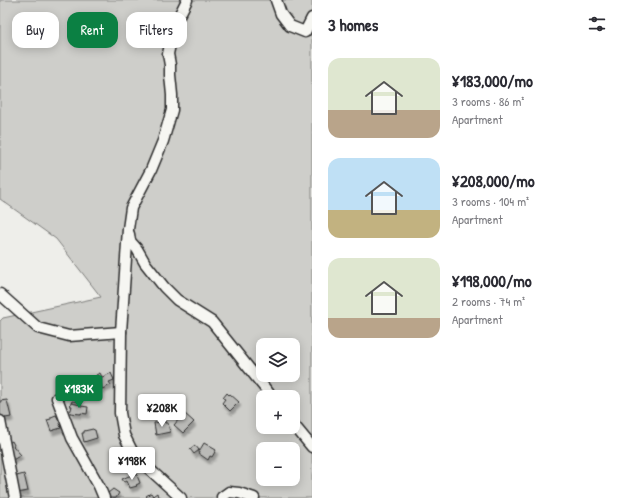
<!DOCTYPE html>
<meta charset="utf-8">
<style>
:root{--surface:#fff;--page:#f7f7f7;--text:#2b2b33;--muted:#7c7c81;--accent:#0b8043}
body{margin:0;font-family:"Patrick Hand",sans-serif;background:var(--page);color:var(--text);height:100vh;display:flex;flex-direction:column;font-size:15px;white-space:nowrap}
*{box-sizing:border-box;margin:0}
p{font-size:13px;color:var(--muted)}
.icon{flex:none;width:22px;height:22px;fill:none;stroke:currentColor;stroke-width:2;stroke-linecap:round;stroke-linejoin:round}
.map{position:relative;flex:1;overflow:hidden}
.drawer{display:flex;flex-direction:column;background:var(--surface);width:312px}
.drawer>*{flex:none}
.banner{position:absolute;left:12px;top:12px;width:240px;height:36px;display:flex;gap:8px}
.controls{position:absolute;left:256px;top:338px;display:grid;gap:8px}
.controls a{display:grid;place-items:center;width:44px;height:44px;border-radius:8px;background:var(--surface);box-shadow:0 2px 10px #0003;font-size:20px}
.price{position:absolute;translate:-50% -34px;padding:0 9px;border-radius:4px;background:#fff;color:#222;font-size:13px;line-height:26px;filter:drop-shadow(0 1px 2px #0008)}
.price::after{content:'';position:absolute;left:50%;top:24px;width:12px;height:9px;margin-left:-6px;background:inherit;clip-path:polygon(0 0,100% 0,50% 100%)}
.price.on{background:var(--accent);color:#fff}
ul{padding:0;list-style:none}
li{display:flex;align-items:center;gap:12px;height:100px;padding:0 16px}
li span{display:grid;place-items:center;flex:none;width:112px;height:80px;border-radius:12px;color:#555}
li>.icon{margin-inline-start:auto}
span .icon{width:48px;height:48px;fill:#fffc;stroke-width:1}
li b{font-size:17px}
h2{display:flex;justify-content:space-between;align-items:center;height:48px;padding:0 16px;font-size:17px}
.pill{padding:0 14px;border-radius:12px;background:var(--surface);box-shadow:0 2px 10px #0003;font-size:14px;line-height:36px}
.pill.on{background:var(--accent);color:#fff}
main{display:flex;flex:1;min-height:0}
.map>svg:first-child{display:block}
</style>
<main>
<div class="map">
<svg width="312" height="498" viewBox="0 0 312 498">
<defs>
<filter id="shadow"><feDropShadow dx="2" dy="4" stdDeviation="1" flood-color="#0004"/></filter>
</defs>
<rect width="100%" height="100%" fill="#eeeeea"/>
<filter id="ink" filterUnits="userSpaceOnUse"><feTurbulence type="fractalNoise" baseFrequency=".025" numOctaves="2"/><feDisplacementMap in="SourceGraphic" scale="8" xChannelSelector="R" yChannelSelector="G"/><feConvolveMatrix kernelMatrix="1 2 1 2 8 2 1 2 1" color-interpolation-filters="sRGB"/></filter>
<g filter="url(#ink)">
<path fill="#cececa" stroke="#7c7c7a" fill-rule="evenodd" d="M0 0H312V498H0V321L3 318 101 297 56 239 0 199ZM263 345H293V375H263ZM263 397H293V427H263ZM263 449H293V479H263Z"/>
<g fill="#babab7" stroke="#2b2b2b" filter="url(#shadow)">
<polygon points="100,373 102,377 98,378 96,375"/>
<polygon points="111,373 114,380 109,382 111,385 102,389 101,384 100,385 98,379"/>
<polygon points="227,393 229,395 230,394 239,402 230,411 222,403 225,399 223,398"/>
<polygon points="7,400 11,417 0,419 0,401"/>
<polygon points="72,401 80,402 80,405 71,403"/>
<polygon points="71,403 81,405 81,406 88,407 87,414 81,413 81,414 70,413 72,406 70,406"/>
<polygon points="184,413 194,422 183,433 174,425"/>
<polygon points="56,415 60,422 61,422 62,425 60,425 61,428 51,431 47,420 51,419 51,417"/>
<polygon points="165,421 165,423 168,423 170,432 156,435 154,423"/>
<polygon points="93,429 94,430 95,430 97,438 84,442 82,433 84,433 84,431"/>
<polygon points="12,441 14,445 13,446 21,455 11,461 2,447"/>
<polygon points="204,443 216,450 212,457 210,456 208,460 198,453"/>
<polygon points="195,445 199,450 194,454 190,449"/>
<polygon points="136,473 140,483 136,485 137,486 130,488 127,481 124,482 122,479"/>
<polygon points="24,474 28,491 17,493 13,477"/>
<polygon points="113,489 119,493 116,498 106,498 109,494 108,493"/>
<polygon points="151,493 153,496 148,498 146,496"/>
<polygon points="157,493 158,497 160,497 161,498 150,498"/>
</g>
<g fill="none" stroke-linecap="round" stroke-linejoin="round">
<g stroke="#2b2b2b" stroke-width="13">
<g id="minor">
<polyline points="276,0 281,14 290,26 305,32 312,18"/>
<polyline points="129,234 130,241 137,249 145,263 164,287 177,300 212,322 272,397"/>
<polyline points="0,294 38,328 69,336 121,332"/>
<polyline points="57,398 72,438 99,486 104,498"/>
<polyline points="0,421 15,498"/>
<polyline points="293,424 312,447"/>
<polyline points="181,498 134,455 124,435 120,413 121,332 128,229 131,208 151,170 163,141 172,110 172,95 170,75 170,65 168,54 174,26 187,0"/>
<polyline points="223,498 222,497 229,492 239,493 254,498"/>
</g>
</g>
<use href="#minor" stroke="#f6f6f2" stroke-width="10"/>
</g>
</g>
</svg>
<div class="controls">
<a><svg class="icon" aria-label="layers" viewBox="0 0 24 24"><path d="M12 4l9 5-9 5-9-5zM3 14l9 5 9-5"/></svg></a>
<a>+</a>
<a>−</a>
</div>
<b class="price on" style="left:79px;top:409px">¥183K</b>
<b class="price" style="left:162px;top:428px">¥208K</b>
<b class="price" style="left:132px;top:481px">¥198K</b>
<div class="banner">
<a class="pill">Buy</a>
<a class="pill on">Rent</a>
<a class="pill">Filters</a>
</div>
</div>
<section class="drawer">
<h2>3 homes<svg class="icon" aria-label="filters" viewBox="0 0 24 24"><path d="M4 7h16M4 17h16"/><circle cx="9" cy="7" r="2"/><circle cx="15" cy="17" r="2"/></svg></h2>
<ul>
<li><span style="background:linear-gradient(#dfe7d0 65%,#b9a48a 0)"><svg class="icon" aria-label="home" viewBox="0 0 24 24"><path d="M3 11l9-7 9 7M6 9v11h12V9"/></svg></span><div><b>¥183,000/mo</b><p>3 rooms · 86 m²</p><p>Apartment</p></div></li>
<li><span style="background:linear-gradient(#bfe0f5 65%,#c2b280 0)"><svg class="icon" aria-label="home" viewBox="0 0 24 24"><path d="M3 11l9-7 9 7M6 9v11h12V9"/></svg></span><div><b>¥208,000/mo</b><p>3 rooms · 104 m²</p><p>Apartment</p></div></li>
<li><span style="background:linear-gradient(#dfe7d0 75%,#b9a48a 0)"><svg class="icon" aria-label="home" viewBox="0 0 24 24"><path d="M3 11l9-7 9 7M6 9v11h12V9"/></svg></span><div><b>¥198,000/mo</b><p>2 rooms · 74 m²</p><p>Apartment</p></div></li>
</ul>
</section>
</main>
